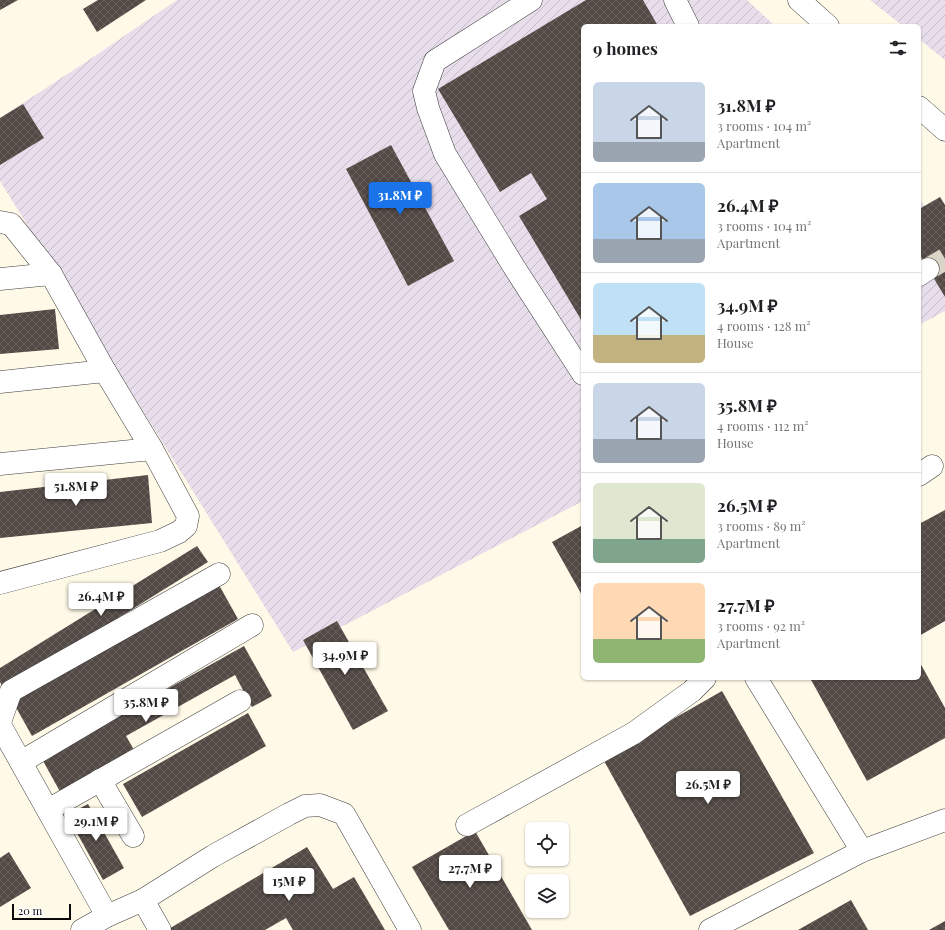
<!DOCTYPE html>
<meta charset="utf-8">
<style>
:root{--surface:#fff;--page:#f2f2f2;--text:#202124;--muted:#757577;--line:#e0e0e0;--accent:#1a73e8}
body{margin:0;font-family:"Playfair Display",serif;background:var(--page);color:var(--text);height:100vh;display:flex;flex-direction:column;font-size:15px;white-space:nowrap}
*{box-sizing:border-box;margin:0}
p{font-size:13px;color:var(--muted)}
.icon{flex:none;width:22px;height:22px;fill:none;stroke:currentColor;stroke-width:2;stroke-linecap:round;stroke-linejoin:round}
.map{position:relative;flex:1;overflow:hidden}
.side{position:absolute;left:581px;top:24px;width:340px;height:656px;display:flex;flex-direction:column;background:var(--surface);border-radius:6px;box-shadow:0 1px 3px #0004}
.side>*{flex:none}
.tools{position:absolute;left:525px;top:822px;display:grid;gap:8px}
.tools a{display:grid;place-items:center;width:44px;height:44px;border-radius:6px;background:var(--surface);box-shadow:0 1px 3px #0004;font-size:20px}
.scale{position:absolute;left:12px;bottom:10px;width:59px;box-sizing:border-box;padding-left:4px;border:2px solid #0a0a0a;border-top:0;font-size:11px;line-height:14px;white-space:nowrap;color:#0a0a0a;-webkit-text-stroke:3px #fff;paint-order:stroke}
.price{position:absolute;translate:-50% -34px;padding:0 9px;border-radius:4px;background:#fff;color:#222;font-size:13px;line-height:26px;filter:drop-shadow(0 1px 2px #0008)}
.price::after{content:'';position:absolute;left:50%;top:24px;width:12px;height:9px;margin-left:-6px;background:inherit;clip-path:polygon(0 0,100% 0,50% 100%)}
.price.selected{background:var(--accent);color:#fff}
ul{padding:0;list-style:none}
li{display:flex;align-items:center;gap:12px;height:100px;padding:0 12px}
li+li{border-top:1px solid var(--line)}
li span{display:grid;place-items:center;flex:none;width:112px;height:80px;border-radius:6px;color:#555}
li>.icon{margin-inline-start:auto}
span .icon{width:48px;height:48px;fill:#fffc;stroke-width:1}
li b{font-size:17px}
h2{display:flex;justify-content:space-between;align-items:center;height:48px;padding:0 12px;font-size:17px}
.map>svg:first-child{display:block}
</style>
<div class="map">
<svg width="945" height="930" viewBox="0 0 945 930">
<defs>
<pattern id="industrial-furrows" width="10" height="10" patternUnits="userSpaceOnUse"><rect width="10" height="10" fill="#e8ddea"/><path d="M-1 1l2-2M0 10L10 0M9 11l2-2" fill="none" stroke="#c6bcc7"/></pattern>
<pattern id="building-cross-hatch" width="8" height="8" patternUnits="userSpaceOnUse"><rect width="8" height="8" fill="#534a46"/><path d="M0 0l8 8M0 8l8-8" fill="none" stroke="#67605c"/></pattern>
</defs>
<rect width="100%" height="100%" fill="#fff9e7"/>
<g fill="url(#industrial-furrows)">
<polygon points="177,0 747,0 775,26 583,26 583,501 293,652 0,181 0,118 86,62"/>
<polygon points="870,0 945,0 945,60 919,39 919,26 903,26"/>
<polygon points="919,198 945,235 945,311 919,325"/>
</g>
<g fill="url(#building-cross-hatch)">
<polygon points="0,0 18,0 0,10"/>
<polygon points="98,0 146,0 97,32 83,9"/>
<polygon points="586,0 643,0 658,26 583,26 583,323 519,216 547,199 531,173 500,192 438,89"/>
<polygon points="23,104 44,138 0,165 0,118"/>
<polygon points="391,145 454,261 408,286 346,169"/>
<polygon points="940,197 945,205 945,297 921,257 919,258 919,204 921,208"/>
<polygon points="55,309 59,349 0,354 0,315"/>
<polygon points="148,475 152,523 0,538 0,492"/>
<polygon points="945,510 945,621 919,636 919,524"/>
<polygon points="583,525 583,597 552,542"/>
<polygon points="197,546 208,562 4,689 0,682 0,668"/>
<polygon points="219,585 238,619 32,736 13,702"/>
<polygon points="337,621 388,711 353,730 303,640"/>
<polygon points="244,646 272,696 252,707 235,675 126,736 137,755 63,797 42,759"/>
<polygon points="919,661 945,708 945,738 867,781 810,678 919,678"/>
<polygon points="722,691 814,853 690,916 603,759"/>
<polygon points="248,713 266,746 142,817 123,784"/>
<polygon points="88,804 124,868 103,880 67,815"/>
<polygon points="475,831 532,930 449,930 412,867"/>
<polygon points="307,847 333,889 354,877 385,930 293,930 286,918 265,930 167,930"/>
<polygon points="9,852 31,888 0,907 0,858"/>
<polygon points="851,900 868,930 798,930"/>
<polygon points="945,921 945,930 929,930"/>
</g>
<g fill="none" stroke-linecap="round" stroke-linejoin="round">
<polyline stroke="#dad5c6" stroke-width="22" stroke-dasharray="22 11" stroke-linecap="butt" points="928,269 945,259"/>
<g stroke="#3d3d3d" stroke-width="23">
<g id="minor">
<polyline points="531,0 435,61 424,91 428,108 445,154 514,267 583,374"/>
<polyline points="675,0 688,26"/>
<polyline points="799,0 828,26"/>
<polyline points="919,107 945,130"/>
<polyline points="0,222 11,224 51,274 105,371 152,449 188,516 186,526 179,532 160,541 0,583"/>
<polyline points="919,275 928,269"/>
<polyline points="0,279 51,274"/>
<polyline points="0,382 105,371"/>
<polyline points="0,464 152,449"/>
<polyline points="919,475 932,466"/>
<polyline points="756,678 862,851"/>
<polyline points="0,722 11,691 219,574"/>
<polyline points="0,725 107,916"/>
<polyline points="21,762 252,625"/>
<polyline points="100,780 133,836"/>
<polyline points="48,810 240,701"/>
<polyline points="467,825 634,733 692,691 705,678"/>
<polyline points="143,900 160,930"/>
<polyline points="82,930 107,916 143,900 213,856 289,814 305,806 320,805 344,814 410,930"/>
<polyline points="710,930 862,851 945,820"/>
</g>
</g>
<use href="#minor" stroke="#fff" stroke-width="22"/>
</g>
</svg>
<div class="tools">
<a><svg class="icon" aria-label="locate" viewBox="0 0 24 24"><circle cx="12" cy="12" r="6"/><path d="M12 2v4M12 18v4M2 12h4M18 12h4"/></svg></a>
<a><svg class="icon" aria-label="layers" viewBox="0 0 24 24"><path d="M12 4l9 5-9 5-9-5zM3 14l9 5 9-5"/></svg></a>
</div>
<div class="scale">20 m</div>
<b class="price selected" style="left:400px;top:216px">31.8M ₽</b>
<b class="price" style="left:76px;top:507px">51.8M ₽</b>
<b class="price" style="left:101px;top:617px">26.4M ₽</b>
<b class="price" style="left:345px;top:676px">34.9M ₽</b>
<b class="price" style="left:146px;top:723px">35.8M ₽</b>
<b class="price" style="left:708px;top:805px">26.5M ₽</b>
<b class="price" style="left:96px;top:842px">29.1M ₽</b>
<b class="price" style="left:470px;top:889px">27.7M ₽</b>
<b class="price" style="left:289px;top:902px">15M ₽</b>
<section class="side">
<h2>9 homes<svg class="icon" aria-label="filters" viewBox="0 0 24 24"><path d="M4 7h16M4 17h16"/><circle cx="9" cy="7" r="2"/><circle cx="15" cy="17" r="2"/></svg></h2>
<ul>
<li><span style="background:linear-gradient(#c9d6e8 75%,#9aa5b1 0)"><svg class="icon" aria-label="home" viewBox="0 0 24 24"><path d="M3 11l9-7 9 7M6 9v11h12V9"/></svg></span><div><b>31.8M ₽</b><p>3 rooms · 104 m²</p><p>Apartment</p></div></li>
<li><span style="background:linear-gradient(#a9c7e8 70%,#9aa5b1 0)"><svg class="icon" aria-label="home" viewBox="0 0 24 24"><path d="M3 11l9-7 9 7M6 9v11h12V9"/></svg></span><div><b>26.4M ₽</b><p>3 rooms · 104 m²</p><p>Apartment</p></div></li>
<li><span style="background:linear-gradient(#bfe0f5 65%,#c2b280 0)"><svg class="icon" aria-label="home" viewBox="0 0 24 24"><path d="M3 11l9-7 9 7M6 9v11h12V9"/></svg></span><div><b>34.9M ₽</b><p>4 rooms · 128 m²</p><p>House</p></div></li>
<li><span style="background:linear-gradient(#c9d6e8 70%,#9aa5b1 0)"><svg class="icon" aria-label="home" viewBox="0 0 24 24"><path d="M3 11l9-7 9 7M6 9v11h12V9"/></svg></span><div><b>35.8M ₽</b><p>4 rooms · 112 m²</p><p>House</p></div></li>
<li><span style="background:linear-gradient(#dfe7d0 70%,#7fa58c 0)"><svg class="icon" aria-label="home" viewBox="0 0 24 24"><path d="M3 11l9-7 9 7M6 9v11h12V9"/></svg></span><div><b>26.5M ₽</b><p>3 rooms · 89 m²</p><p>Apartment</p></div></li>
<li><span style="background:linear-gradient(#ffd9b3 70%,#8fb573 0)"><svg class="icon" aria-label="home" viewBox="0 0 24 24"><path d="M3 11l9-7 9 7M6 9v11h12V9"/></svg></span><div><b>27.7M ₽</b><p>3 rooms · 92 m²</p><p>Apartment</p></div></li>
</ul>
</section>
</div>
